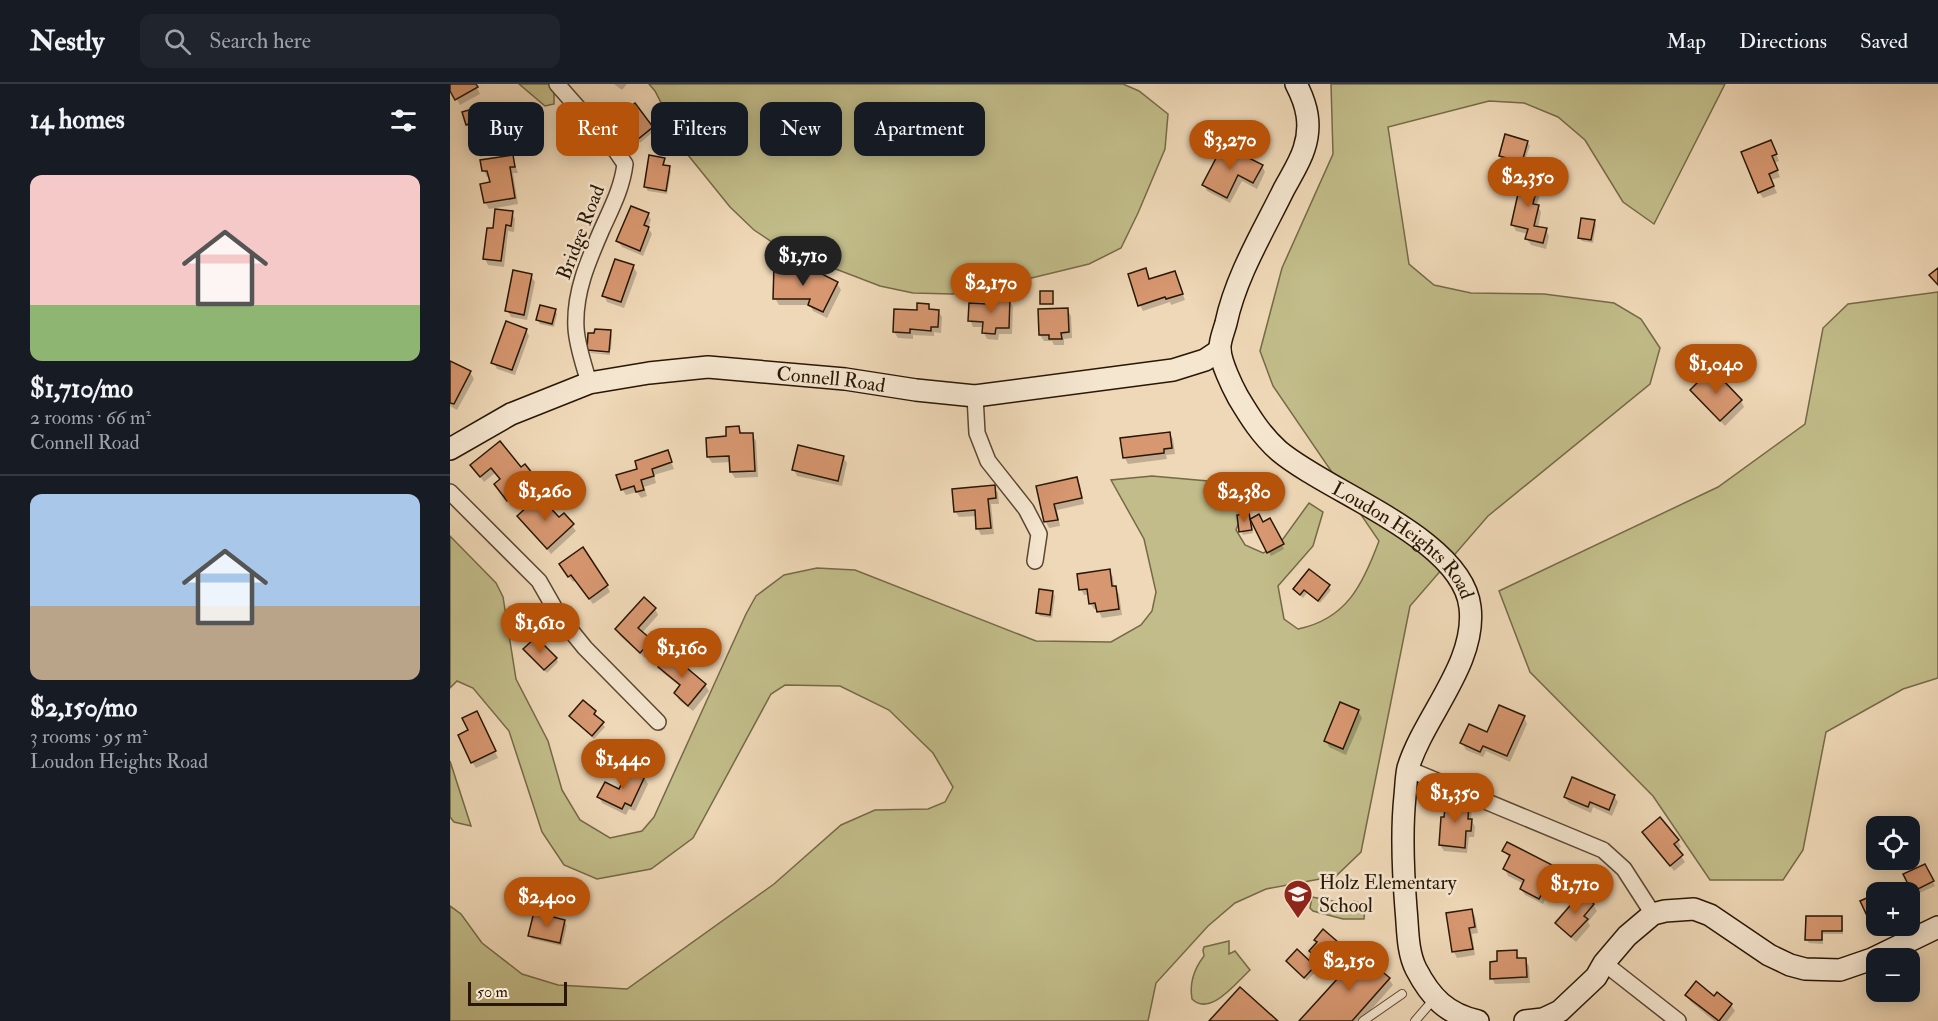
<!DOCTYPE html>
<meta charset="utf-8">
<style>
:root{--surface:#171b24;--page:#20242c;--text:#f1f3f6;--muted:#9ea1a6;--line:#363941;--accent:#b45309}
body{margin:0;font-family:"IM FELL Double Pica",serif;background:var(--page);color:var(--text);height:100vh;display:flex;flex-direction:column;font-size:22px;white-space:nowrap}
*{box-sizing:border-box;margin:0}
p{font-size:20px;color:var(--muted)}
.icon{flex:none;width:33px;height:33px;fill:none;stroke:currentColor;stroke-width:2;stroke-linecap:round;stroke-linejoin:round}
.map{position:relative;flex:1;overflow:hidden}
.details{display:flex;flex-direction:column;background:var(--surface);width:450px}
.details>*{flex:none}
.guide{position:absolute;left:18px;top:18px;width:570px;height:54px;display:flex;gap:12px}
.fabs{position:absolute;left:1416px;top:732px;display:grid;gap:12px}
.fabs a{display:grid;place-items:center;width:54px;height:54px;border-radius:12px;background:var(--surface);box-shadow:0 3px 15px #0003;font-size:30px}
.scale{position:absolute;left:18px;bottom:15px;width:99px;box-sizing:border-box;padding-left:6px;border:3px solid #291705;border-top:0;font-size:16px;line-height:21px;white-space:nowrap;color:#291705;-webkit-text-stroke:4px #f5e6d0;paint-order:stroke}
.price{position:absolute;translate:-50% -51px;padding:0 14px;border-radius:21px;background:var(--accent);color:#fff;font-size:20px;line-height:39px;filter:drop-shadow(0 2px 3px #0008)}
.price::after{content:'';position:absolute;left:50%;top:36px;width:18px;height:14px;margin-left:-9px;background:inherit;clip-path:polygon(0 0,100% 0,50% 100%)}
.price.active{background:#222;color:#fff}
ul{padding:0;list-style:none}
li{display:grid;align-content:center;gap:12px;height:318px;padding:0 30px}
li+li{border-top:2px solid var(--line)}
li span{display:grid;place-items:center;height:186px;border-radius:12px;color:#555}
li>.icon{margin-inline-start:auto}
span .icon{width:108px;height:108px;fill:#fffc;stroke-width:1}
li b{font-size:26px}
h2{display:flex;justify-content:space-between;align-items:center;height:72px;padding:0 30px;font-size:26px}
.tag{padding:0 21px;border-radius:12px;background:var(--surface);box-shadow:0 3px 15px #0003;font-size:21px;line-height:54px}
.tag.active{background:var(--accent);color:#fff}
header{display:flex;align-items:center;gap:36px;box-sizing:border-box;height:84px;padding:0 30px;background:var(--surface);border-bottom:2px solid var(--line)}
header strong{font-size:28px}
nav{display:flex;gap:33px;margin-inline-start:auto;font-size:21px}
.search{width:420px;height:54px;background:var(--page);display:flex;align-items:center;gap:15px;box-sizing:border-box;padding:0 21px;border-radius:12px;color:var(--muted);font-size:22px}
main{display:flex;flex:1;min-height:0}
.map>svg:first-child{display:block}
</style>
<header>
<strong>Nestly</strong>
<div class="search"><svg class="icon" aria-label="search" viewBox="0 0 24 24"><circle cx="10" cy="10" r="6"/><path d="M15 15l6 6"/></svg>Search here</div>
<nav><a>Map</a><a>Directions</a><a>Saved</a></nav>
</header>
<main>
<section class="details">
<h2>14 homes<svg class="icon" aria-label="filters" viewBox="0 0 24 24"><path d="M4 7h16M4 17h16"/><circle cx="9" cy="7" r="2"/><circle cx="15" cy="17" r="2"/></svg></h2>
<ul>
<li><span style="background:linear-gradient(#f6c9c9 70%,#8fb573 0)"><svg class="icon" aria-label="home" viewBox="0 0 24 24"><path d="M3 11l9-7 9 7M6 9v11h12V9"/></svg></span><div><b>$1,710/mo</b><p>2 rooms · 66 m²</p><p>Connell Road</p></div></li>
<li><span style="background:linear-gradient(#a9c7e8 60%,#b9a48a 0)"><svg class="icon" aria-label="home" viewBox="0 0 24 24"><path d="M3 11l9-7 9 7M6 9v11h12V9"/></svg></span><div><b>$2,150/mo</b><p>3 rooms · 95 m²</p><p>Loudon Heights Road</p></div></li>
</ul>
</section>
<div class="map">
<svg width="1488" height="937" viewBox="0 0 1488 937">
<rect width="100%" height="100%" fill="#efd8b7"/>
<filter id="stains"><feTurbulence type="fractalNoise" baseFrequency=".00333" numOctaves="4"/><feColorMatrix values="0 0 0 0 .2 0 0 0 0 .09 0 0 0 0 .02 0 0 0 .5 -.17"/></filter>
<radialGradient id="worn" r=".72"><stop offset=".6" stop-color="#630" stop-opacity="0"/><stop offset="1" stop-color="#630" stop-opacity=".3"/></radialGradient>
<g fill="#c1bc89" stroke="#756a47" stroke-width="1.5">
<polygon points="69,0 104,0 104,20 95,22"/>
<polygon points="199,0 673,0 689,7 718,30 715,65 688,129 671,164 639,180 536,205 502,210 463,209 430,202 331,164 304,146 280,123 238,71 205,7"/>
<path d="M881 0H1275L1204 140 1173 118 1135 56 1108 33 1074 19 1039 17 938 43 959 180 984 201 1021 209 1094 210 1164 219 1191 235 1210 264 1200 300 1038 432 960 522 911 768 886 792 816 805 785 819 758 842 706 899 698 937H0V822L11 830 32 859 72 890 108 901 177 905 324 800 391 741 425 726 478 725 495 718 503 703 483 669 439 626 390 602 335 601 321 610 243 754 201 785 147 795 114 781 92 748 59 647 23 604 7 597 0 604V452L46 499 53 513 66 595 98 657 112 706 130 736 160 754 192 747 204 733 296 530 306 512 334 491 367 484 405 486 586 557 661 558 691 541 702 527 706 508 694 455 661 396 702 392 803 401 786 446 795 461 813 469 828 462 859 419 873 428 863 462 828 502 834 535 848 545C897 535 913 500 929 457L823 302 810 267 832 184 883 70Z"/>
<polygon points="1488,208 1488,594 1453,605 1376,648 1353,766 1333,796 1260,796 1203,712 1080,588 1049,507 1268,403 1355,340 1373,244 1398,220"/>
<polygon points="0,677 21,742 4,738 0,733"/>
<polygon points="862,813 898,820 904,817 915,821 914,835 893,835 863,827 860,824"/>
<path d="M779 857V870L785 867 800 886C786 899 760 933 742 915 739 898 744 885 754 872L753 866 754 863Z"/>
</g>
<g fill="#0003">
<polygon points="0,0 25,0 30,10 10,21 0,4"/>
<polygon points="164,0 177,0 172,6"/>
<polygon points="36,23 46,53 49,52 55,66 30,73 17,40"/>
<polygon points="172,37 202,44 204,47 190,59"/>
<polygon points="1077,58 1080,62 1073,81 1052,75 1050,71"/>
<polygon points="1324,64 1329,77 1324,79 1330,93 1321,96 1327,109 1313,114 1309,108"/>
<polygon points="62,72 68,89 63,89 68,120 39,125 35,118 41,99 40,93 37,93 34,87"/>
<polygon points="214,75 215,83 219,84 221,87 217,110 198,107 195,103"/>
<polygon points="812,82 815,88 807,105 792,97 780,119 757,107 754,101"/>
<polygon points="1084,86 1088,93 1086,100 1091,107 1087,121 1091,128 1088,144 1096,146 1099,152 1096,165 1081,161 1077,155 1078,150 1066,147 1063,141"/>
<polygon points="62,129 65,135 64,148 58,147 54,183 38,181 35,175 44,146"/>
<polygon points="198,130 201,136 198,144 202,150 193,172 172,163 168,157"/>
<polygon points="1144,137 1146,141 1143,159 1132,157 1129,153"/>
<polygon points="183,182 187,189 174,224 157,218 154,211"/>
<polygon points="341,183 345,190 387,199 391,206 377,234 363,227 360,221 329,221 325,214"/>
<polygon points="695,186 700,197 725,189 735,216 721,221 720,218 693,227 690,221"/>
<polygon points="81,192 85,198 77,236 61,233 57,226"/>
<polygon points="559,216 563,222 562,250 549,250 548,256 537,255 534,249 534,243 523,243 520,236 539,222"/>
<polygon points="478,221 481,227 488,227 492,233 491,249 484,248 484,252 463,251 463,255 448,254 444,248"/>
<polygon points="617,225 621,232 622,254 614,255 614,261 604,261 602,257 594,257 590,251"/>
<polygon points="105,226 107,230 104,243 90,240 88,236"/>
<polygon points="76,246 79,252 65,291 47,285 43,278"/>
<polygon points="160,248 162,251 161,266 139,264 146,251"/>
<polygon points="140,268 160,269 160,271 141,269"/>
<polygon points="0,279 20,288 24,295 7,326 0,322"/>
<polygon points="1242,306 1291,317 1294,323 1275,342 1246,312"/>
<polygon points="288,344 293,351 302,350 306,357 308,393 285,394 281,388 281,378 262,379 258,373"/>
<polygon points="719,349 723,355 725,370 716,371 717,375 678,380 675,374 672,356"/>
<polygon points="217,368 224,385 204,391 206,399 194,403 197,412 191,414 187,408 176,411 172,405 189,386"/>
<polygon points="393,373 397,379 392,402 347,392 344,385"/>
<polygon points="22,381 71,386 75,382 88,401 62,422 50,407 51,396 45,389 34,398"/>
<polygon points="626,395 630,401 634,420 607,426 610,442 599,444 596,438 588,403"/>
<polygon points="544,403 548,409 549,420 541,420 544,450 531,451 528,445 527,432 509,433 505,427"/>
<polygon points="798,430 803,449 793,451 791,447"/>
<polygon points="114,431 126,447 101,470 69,432 109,435"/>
<polygon points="802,435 813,440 820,436 834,465 821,472"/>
<polygon points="114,487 157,502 160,508 143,520 126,496 123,498"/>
<polygon points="659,487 663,493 664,504 669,510 672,531 652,534 648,525 644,525 640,519 639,511 634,511 631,505"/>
<polygon points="878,502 881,506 870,519 857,509 853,514 844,505"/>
<polygon points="602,508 605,512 602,534 590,532 587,529"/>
<polygon points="205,525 208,531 192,549 204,563 195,574 170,552 166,546"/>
<polygon points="77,569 106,574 108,578 97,589"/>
<polygon points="210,583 255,601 259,607 243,627 229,616 225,609 231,603 213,589"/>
<polygon points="908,627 912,634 896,671 879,663 876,657"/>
<polygon points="145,628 146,633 155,643 144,655 121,632"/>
<polygon points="1074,633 1077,640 1060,678 1036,667 1033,673 1016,666 1012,659"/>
<polygon points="30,635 48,674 26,684 22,678 20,647"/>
<polygon points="194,693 198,700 185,727 179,725 176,731 152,719 149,713 170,707"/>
<polygon points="1164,712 1168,718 1162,732 1143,723 1141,729 1119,719 1115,713"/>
<polygon points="1018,720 1022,726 1021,735 1025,743 1024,753 1019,753 1017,769 994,767 990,761"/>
<polygon points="1194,749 1228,757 1231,763 1227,766 1235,778 1224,787"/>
<polygon points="1054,767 1105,784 1108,790 1093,820 1075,811 1071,805 1074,800 1058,792 1055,785 1060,775"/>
<polygon points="1475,782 1485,802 1465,811 1455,791"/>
<polygon points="1131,811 1143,821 1147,827 1138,838 1140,842 1126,858 1111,845 1107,839"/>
<polygon points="1426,811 1426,837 1422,839 1412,818"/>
<polygon points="1021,826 1025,832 1028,849 1022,850 1025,871 1007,874 1004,868 997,830"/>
<polygon points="1391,834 1393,838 1393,850 1373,850 1373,860 1359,859 1357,856"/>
<polygon points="114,837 117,841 112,862 82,855 80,852"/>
<polygon points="866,856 886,859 889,863 873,880 861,868 868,859"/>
<polygon points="1066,868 1070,876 1075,876 1079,882 1080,899 1045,900 1042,894 1049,879"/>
<polygon points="907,869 939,895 943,901 911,937 851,937 900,883 897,879"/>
<polygon points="838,877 864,883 866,887 857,897"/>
<polygon points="1267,910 1281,921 1285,927 1277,937 1264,937 1240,917 1236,911 1264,914"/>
</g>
<g fill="#d79770" stroke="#291705" stroke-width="1.5">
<polygon points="0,0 26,0 28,3 5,16 0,7"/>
<polygon points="185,19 203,43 187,56 168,33"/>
<polygon points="36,21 45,52 50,50 53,60 26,67 18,40 16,41 12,28"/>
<polygon points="1055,50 1078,57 1072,78 1049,72"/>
<polygon points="1321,56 1327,70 1322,72 1328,86 1319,90 1324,102 1308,109 1291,68"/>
<polygon points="773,61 813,81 803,99 788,91 777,114 752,101"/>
<polygon points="63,71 65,83 60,83 65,114 34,119 30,100 40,98 37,87 32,87 30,76"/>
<polygon points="199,71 215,74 213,81 220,82 216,107 194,103"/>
<polygon points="1074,83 1085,85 1082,98 1088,99 1083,120 1089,121 1084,142 1097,144 1093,159 1075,155 1078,145 1061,141"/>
<polygon points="181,122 199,129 194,141 199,143 190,167 166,157"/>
<polygon points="45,125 63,127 61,142 56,141 51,177 33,175 37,144 43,144"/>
<polygon points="1131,134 1145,136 1141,156 1128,154"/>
<polygon points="165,175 184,181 171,218 152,212"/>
<polygon points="324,181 341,182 341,188 361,189 362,185 388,198 373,228 358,221 360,215 323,215"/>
<polygon points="696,184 699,195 725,187 733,210 716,215 715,213 688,222 678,190"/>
<polygon points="1488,184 1488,201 1479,191"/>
<polygon points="63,186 82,190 74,231 55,227"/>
<rect x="590" y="207" width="13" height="13"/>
<polygon points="538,213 560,214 559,244 546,244 545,250 532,249 533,238 518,237 519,219 538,220"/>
<polygon points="467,219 479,220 479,225 489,226 488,243 481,243 481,247 460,245 460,249 443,248 444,225 467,226"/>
<polygon points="90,221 106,225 102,240 86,236"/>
<polygon points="618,224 619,248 611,249 612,255 599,255 599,251 589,251 588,225"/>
<polygon points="56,237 77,245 62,286 41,279"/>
<polygon points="145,245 161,246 159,268 137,266 138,249 144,249"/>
<polygon points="0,277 21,287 4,320 0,319"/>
<polygon points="1259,287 1267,295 1270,293 1292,316 1270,337 1240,306"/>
<polygon points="289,342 290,349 303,349 305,387 280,388 279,372 257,373 256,354 276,352 276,343"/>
<polygon points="720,348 722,364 714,365 714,369 673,374 670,354"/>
<polygon points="50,357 71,383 75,380 86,394 57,417 44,400 50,395 41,384 30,393 20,381"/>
<polygon points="348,361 394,372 388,397 342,386"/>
<polygon points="218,366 222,378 202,385 204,392 191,396 194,406 186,408 184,402 171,406 166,391 187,385 185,377"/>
<polygon points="627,393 632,414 604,420 608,436 594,438 586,402"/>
<polygon points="545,401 546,414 538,415 541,444 526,445 525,426 504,428 502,405"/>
<polygon points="89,412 109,433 114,429 124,440 97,465 67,432"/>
<polygon points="799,429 802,446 789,448 787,431"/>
<polygon points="809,430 813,438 820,434 834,460 817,469 800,435"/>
<polygon points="133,463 158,501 139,515 121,491 118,493 109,480"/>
<polygon points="660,485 662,502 666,502 669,525 647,528 645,519 639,520 637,505 629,506 627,490"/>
<polygon points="859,485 880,501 868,517 854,506 850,511 843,505"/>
<polygon points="589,505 603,507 600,531 586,529"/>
<polygon points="194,513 206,524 188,544 202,556 190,569 165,545"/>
<polygon points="86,553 107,574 94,586 73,565"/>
<polygon points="219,569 256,600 238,622 224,609 230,601 208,583"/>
<polygon points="133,616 146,627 144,630 154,638 142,652 119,632"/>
<polygon points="890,618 909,626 893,665 874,657"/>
<polygon points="1049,621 1075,632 1057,672 1033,662 1030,668 1010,659 1019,640 1037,648"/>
<polygon points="27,627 46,667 21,679 8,651 18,646 12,634"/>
<polygon points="179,684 195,692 181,722 175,719 172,725 147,713 155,698 169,705"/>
<polygon points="1122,693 1165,711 1159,726 1140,718 1138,723 1114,713"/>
<polygon points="996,716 1019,718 1018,735 1022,735 1021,747 1016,747 1015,764 989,761 991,733 994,733"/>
<polygon points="1210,733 1229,756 1224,760 1233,771 1220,782 1192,748"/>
<polygon points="1057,758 1106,783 1089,815 1070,805 1074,796 1053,785 1060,771 1052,767"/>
<polygon points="1475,780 1484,797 1462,808 1453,790"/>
<polygon points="1131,809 1144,820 1134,832 1138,835 1121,853 1105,839"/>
<polygon points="1426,810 1426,833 1419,836 1410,817"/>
<polygon points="1022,825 1025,843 1019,844 1023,865 1002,868 996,829"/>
<polygon points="84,828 115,836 110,859 78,852"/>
<polygon points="1356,832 1392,832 1392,847 1372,847 1372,856 1355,856"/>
<polygon points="873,845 888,858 871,878 859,867 867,858 864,856"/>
<polygon points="847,865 865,882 854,894 836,877"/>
<polygon points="1067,866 1067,874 1076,874 1077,893 1040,895 1040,878 1047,877 1047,867"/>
<polygon points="907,867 940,894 902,937 849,937 899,882 895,879"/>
<polygon points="1246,897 1264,912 1267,908 1282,920 1269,937 1235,911"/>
<polygon points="790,903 828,937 759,937"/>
</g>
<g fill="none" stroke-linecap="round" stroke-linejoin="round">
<g stroke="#5a4732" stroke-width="10">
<g id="lane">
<polyline points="913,937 952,910"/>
<polyline points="965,937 984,915"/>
</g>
</g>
<g stroke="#5a4732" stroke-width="18">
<g id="street">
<path d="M107 0 166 67 175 80C172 104 162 123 152 145 138 177 124 209 126 244 127 262 134 281 139 299"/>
<polyline points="525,312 527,349 538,377 576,425 589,450 585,477"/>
<polyline points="0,408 89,497 109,532 135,564 208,638"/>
<polyline points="958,685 1153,766 1174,785 1203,830"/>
<polyline points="1154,879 1228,937"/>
</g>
</g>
<g stroke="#291705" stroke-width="24">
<g id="secondary">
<path id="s1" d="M846 0C857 21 862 41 854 65 850 78 841 92 834 105 813 148 786 192 776 239 774 247 769 258 770 266 771 279 782 302 788 313 800 333 811 351 829 367 879 409 1012 454 1020 523 1027 579 974 632 958 684 956 693 956 703 955 712 951 750 953 787 956 825 958 845 957 867 966 885 981 914 997 930 1028 937"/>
<path id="s2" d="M0 365 61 330 139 299 199 289 258 283 395 295 466 306 525 312 723 286 755 276 770 266"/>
<polyline points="1075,937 1093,935 1110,927 1146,893 1154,879 1177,852 1203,830 1215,827 1244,825 1260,831 1319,871 1340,881 1355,885 1390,886 1422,875 1488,843"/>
</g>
</g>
<use href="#lane" stroke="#f5e6d0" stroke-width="8"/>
<use href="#street" stroke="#f5e6d0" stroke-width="15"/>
<use href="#secondary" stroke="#f5e6d0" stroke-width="21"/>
</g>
<defs>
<g id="school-pin" transform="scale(1.5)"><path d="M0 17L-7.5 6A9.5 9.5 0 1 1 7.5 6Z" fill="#8f2418" stroke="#f5e6d0"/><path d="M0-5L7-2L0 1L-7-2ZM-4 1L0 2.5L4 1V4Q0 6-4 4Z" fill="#fff"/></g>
</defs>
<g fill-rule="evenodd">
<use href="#school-pin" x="848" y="810"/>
</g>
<g text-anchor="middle" stroke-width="5" stroke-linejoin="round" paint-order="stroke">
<g font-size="20" fill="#291705" stroke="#f5e6d0">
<text transform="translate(130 148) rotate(-69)" y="7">Bridge Road</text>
<text dy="7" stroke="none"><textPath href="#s2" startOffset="398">Connell Road</textPath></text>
<text dy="7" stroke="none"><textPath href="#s1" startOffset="560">Loudon Heights Road</textPath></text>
</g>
<g font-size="20" fill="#291705" stroke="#f5e6d0" text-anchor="start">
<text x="869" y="805">Holz Elementary<tspan x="869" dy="23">School</tspan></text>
</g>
</g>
<rect width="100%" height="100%" filter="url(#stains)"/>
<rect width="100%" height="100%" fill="url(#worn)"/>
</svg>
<div class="fabs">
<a><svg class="icon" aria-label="locate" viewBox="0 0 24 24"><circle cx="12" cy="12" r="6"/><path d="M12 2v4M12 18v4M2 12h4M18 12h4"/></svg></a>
<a>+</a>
<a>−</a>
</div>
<div class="scale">50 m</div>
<b class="price" style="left:780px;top:87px">$3,270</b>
<b class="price" style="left:1078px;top:124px">$2,350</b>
<b class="price active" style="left:353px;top:203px">$1,710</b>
<b class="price" style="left:541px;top:230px">$2,170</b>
<b class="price" style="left:1266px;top:311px">$1,040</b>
<b class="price" style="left:95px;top:438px">$1,260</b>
<b class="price" style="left:794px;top:439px">$2,380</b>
<b class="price" style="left:90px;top:570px">$1,610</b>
<b class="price" style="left:232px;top:595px">$1,160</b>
<b class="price" style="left:173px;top:706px">$1,440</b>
<b class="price" style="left:1005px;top:740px">$1,350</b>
<b class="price" style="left:1125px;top:831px">$1,710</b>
<b class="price" style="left:97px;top:844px">$2,400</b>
<b class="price" style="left:899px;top:908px">$2,150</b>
<div class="guide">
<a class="tag">Buy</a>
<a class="tag active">Rent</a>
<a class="tag">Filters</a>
<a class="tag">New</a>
<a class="tag">Apartment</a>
</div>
</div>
</main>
